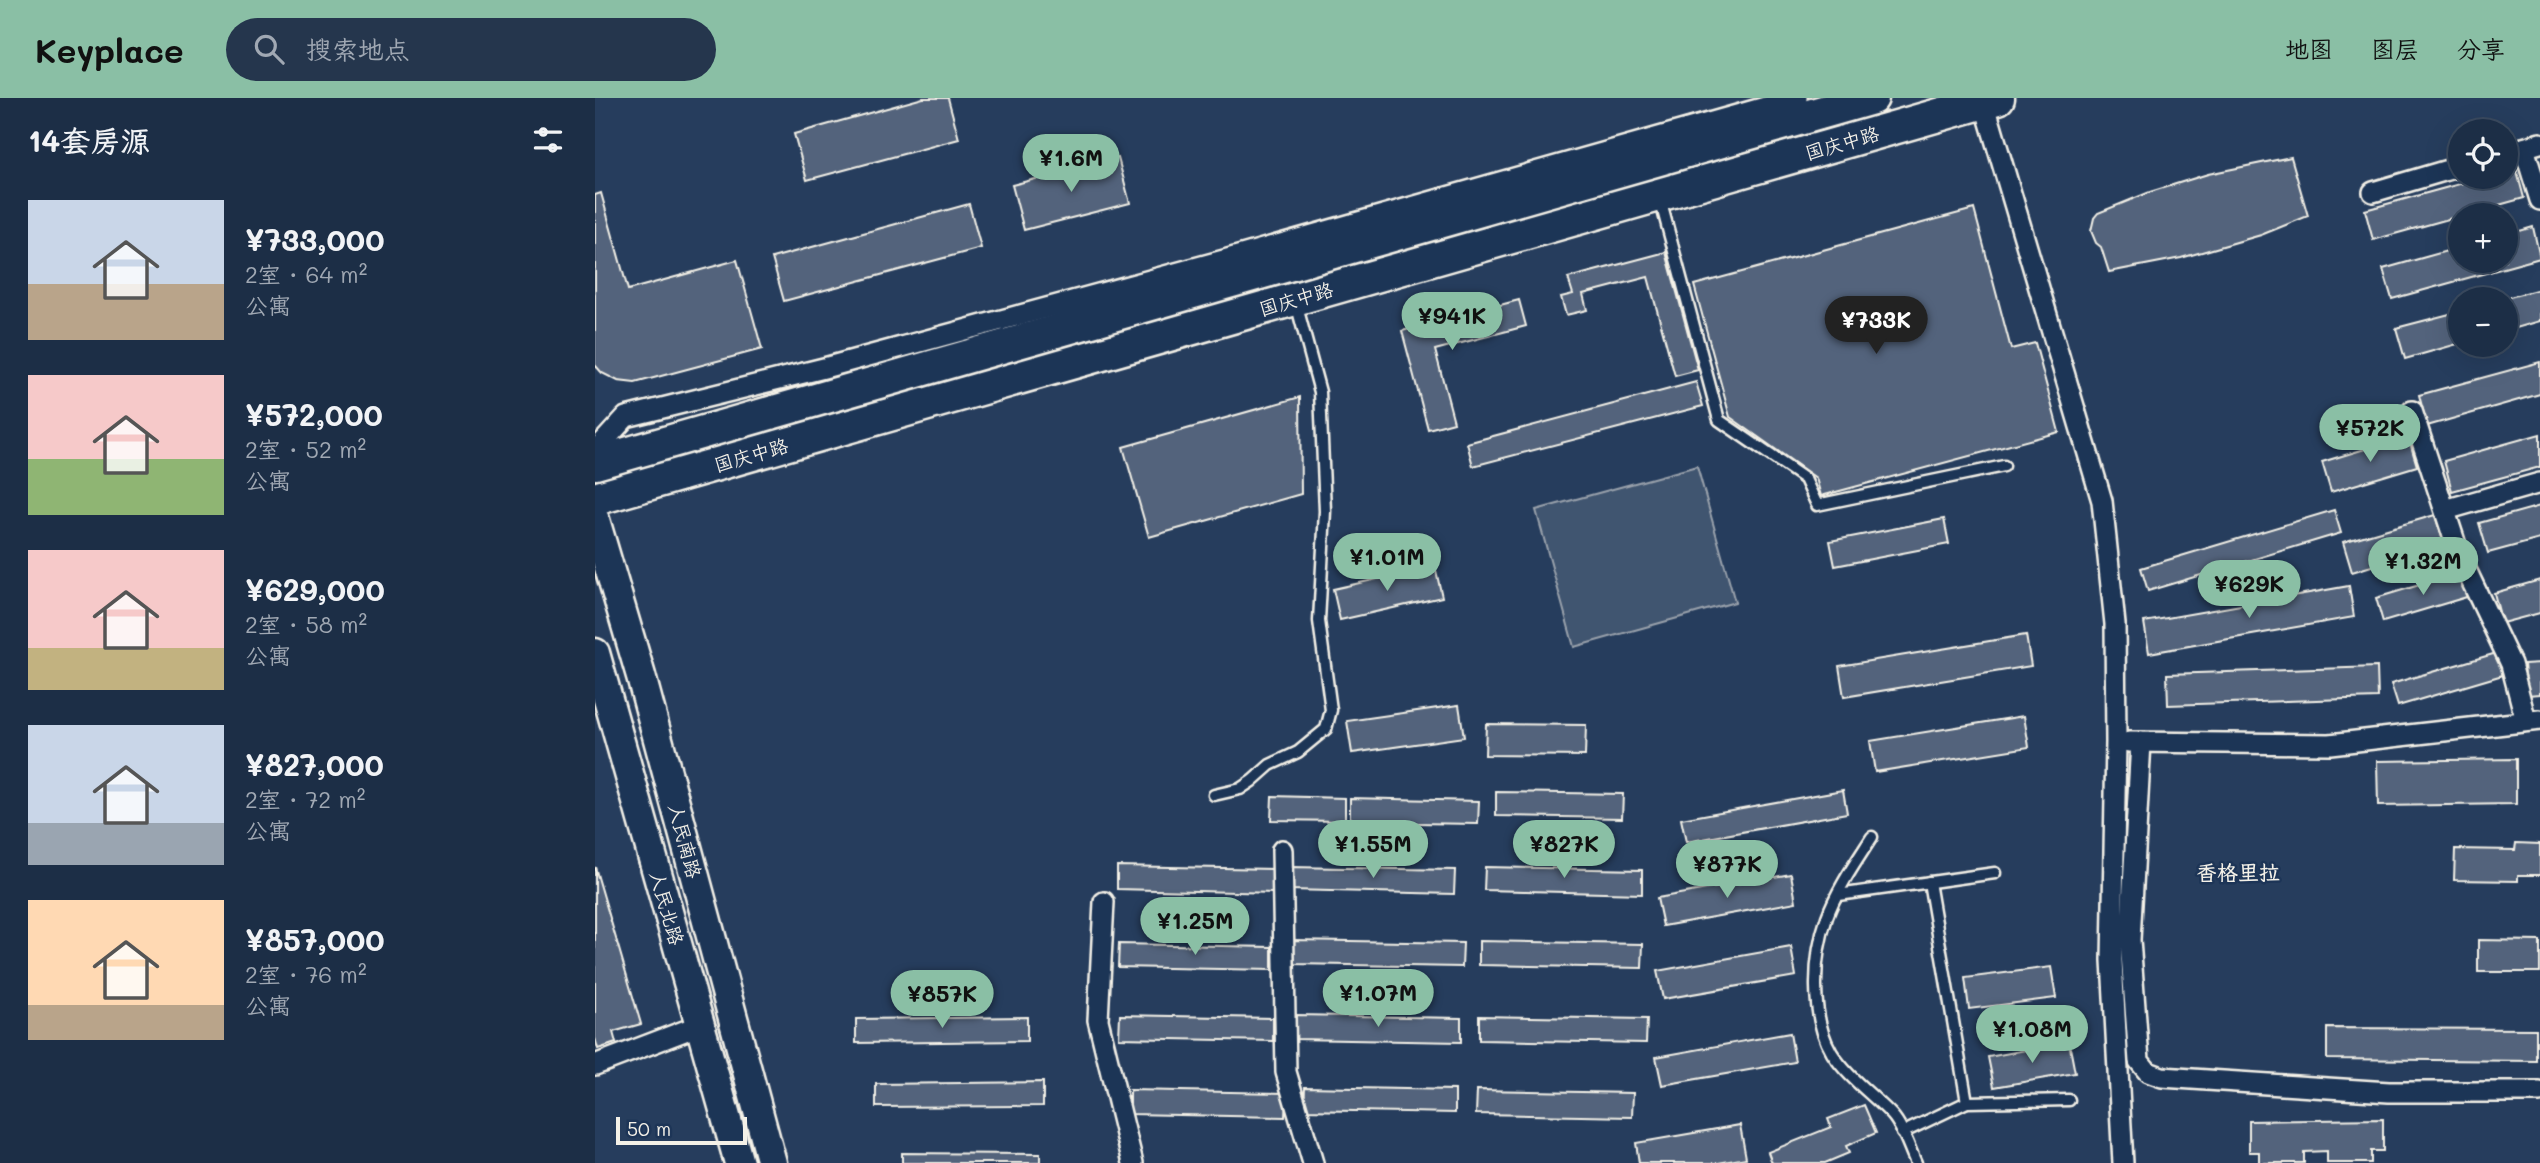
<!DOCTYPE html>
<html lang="zh">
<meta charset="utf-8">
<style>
:root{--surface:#1c2e46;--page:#25364d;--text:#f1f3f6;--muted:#a0a8b3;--line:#3a4a5f;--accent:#8abfa5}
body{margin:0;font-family:Mali,"LXGW WenKai TC",sans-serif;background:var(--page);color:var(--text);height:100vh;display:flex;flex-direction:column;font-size:26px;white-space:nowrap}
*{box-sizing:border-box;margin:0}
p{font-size:23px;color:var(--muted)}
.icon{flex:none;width:38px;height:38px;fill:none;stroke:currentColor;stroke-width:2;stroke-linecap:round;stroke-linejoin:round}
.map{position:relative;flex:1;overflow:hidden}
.sheet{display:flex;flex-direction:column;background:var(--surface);width:595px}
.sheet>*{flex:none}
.fabs{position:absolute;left:1853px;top:21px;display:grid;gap:14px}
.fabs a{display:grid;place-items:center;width:70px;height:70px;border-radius:50%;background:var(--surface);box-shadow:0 7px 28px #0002,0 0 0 2px var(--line);font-size:35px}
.scale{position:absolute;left:21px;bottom:18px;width:131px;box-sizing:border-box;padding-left:7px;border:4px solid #f4f1e8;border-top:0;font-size:19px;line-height:24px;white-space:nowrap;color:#f4f1e8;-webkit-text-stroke:5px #1d3557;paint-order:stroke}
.price{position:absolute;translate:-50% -60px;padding:0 16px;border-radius:24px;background:var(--accent);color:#111;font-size:23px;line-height:46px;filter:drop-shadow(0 2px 4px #0008)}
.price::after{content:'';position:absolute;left:50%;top:42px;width:21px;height:16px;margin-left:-10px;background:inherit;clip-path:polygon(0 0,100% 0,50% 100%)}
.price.active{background:#222;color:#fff}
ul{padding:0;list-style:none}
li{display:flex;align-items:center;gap:21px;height:175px;padding:0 28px}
li span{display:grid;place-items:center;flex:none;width:196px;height:140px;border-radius:0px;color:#555}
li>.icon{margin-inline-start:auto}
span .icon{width:84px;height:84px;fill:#fffc;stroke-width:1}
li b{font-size:30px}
h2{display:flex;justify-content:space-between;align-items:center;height:84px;padding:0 28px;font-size:30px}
header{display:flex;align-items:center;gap:42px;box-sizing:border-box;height:98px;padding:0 35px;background:var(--accent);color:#111}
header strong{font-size:33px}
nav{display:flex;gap:38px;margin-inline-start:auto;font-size:24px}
.search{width:490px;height:63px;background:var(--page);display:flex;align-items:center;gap:18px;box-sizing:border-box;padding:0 24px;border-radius:38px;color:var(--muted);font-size:26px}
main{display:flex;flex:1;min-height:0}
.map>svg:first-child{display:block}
</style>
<header>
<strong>Keyplace</strong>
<div class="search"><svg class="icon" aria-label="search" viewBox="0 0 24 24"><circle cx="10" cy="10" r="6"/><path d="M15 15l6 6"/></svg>搜索地点</div>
<nav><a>地图</a><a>图层</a><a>分享</a></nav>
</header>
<main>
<section class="sheet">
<h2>14套房源<svg class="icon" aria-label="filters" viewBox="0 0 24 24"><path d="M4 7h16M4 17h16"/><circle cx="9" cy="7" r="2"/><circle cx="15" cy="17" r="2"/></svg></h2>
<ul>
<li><span style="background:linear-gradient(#c9d6e8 60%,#b9a48a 0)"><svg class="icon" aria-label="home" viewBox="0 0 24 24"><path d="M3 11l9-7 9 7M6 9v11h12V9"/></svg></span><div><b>¥733,000</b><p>2室 · 64 m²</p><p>公寓</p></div></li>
<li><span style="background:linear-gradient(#f6c9c9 60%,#8fb573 0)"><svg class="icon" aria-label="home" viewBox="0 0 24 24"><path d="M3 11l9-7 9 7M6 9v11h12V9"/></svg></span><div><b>¥572,000</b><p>2室 · 52 m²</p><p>公寓</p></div></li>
<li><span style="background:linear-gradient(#f6c9c9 70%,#c2b280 0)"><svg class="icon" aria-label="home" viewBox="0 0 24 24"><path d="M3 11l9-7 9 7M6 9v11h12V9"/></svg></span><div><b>¥629,000</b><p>2室 · 58 m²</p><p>公寓</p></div></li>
<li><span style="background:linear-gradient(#c9d6e8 70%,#9aa5b1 0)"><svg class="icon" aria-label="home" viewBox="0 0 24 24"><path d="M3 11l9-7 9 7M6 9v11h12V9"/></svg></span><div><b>¥827,000</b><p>2室 · 72 m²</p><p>公寓</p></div></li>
<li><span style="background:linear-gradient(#ffd9b3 75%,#b9a48a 0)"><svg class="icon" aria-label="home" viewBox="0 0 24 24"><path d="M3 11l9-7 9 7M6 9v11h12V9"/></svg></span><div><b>¥857,000</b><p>2室 · 76 m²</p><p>公寓</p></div></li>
</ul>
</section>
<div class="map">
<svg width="1945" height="1065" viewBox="0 0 1945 1065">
<rect width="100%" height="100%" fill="#263d5d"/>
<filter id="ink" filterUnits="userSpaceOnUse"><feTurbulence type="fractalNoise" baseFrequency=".0143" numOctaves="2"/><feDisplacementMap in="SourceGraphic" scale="14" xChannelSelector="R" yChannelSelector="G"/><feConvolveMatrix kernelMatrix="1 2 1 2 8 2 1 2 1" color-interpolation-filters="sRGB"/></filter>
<g filter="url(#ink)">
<polygon fill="#40546f" stroke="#9aa2ac" stroke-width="2" points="1102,368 1140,504 979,549 941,412"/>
<g fill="#52647b" stroke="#f4f1e8" stroke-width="2">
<polygon points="328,0 353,0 364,41 212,82 199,36"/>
<polygon points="1696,59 1713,118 1666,137 1586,160 1514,174 1506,149 1501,145 1496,133 1499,120 1503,115 1555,94 1613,76"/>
<polygon points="523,60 535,105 429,132 417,87"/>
<polygon points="1921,70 1929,100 1778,142 1770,112 1890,79 1911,79 1911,73"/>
<polygon points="6,95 33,192 142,162 167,251 40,285 23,283 7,275 0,267 0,97"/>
<polygon points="374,106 386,150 189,203 177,160"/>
<polygon points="1379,111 1416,251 1440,245 1464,334 1226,398 1221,380 1135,319 1099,187"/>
<polygon points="1938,129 1945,160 1797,201 1788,171 1866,149 1866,163 1911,163 1911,137"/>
<polygon points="1071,154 1103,272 1080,278 1053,179 988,196 992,212 971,217 966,199 978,196 973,180"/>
<polygon points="1945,191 1945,223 1911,233 1911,201 1907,201"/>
<polygon points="924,202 931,228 840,252 859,324 833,331 807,233"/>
<polygon points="1866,213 1866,245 1810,261 1801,230"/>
<polygon points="1945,264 1945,296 1832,328 1824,297"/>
<polygon points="1101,284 1108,308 878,368 872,345"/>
<polygon points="705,299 706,396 554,439 528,349"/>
<polygon points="1945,336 1945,369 1857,393 1849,363"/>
<polygon points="1813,338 1822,368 1736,394 1727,364"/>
<polygon points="1945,408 1945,441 1893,455 1884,425"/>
<polygon points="1739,412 1746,435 1553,493 1546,470"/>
<polygon points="1840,417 1849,446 1757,474 1748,444"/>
<polygon points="1349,421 1354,446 1240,468 1235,443"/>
<polygon points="840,468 847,499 745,522 738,491"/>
<polygon points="1868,474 1875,498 1788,524 1781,500"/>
<polygon points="1945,482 1945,515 1907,525 1899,495"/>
<polygon points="1754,488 1759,519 1554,555 1549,524"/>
<polygon points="1431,537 1436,568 1249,599 1244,568"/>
<polygon points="1905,554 1911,576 1803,608 1796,586"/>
<polygon points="1945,565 1945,596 1932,597 1929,566"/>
<polygon points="1782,569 1783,600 1573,607 1572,576"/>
<polygon points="864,607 869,639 757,655 752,623"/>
<polygon points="1429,618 1434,649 1280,674 1275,643"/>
<polygon points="891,626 991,627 990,658 890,657"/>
<polygon points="1921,661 1921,706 1783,708 1782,663"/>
<polygon points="1248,692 1252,715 1091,744 1086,721"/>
<polygon points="901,694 1028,696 1027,720 901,718"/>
<polygon points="677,698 750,700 750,723 676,722"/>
<polygon points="755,700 884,703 883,726 755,724"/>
<polygon points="1921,745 1945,746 1945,777 1923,777 1923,783 1859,782 1860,751 1920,752"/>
<polygon points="522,768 680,771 680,795 522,791"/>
<polygon points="0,769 46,926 18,934 21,945 3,951 0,940"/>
<polygon points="695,769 860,772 859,796 695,792"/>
<polygon points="890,769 1047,772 1047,796 889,792"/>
<polygon points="1196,776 1201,804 1068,828 1062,800"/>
<polygon points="698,842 868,845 867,869 698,866"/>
<polygon points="1883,842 1945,843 1945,874 1883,874"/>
<polygon points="884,843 1048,846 1047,870 884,867"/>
<polygon points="524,846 677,849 677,872 523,869"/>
<polygon points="1196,849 1201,878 1068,901 1062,873"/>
<polygon points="1456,869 1461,900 1374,911 1370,880"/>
<polygon points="525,917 678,920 678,943 524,940"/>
<polygon points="701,917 866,920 866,944 700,941"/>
<polygon points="884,918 1052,921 1051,945 884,942"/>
<polygon points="432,919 432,943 261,945 261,921"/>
<polygon points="1732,930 1941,931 1941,963 1732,961"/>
<polygon points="1195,935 1200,964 1067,987 1061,959"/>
<polygon points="1474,944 1480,975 1399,989 1393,959"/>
<polygon points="448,984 448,1008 281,1009 281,986"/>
<polygon points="710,989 860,992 860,1015 709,1012"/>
<polygon points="535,992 691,995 690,1019 535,1016"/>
<polygon points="882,992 1038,995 1037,1019 881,1016"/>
<polygon points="1269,1007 1281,1035 1251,1048 1254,1055 1230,1065 1177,1065 1173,1054 1236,1029 1233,1021"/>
<polygon points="1788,1021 1788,1053 1776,1053 1776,1065 1732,1065 1732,1053 1709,1054 1709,1065 1664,1065 1664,1054 1654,1054 1654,1023"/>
<polygon points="1145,1027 1151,1060 1123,1065 1044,1065 1041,1045"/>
<polygon points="307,1055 445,1056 445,1065 307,1065"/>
</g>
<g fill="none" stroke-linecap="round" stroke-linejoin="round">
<g stroke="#f4f1e8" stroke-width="15">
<g id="lane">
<polyline points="1065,101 1124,322 1210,381 1222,407 1409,368"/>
<polyline points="619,697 645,691 657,683 675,667 703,654 731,631 736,612 724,523 730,413 725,294 701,205"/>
<path d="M1277 739C1261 764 1242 791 1232 819 1218 859 1215 918 1237 955 1252 979 1278 997 1297 1017 1308 1029 1314 1050 1321 1065"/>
<polyline points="1334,784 1372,1004"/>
<polyline points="1243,797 1400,775"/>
<polyline points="1307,1035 1372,1004 1474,1002"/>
</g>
</g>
<g stroke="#f4f1e8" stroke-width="24">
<g id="street">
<polyline points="1389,4 1507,403 1520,526 1521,644 1517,862 1528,1065"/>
<polyline points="1929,50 1945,102"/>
<polyline points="1911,55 1945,45"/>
<polyline points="1778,94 1866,68"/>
<polyline points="1817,313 1865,459 1916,566 1931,623"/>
<polyline points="0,353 31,319 229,270 629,162 1202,0"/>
<polyline points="1850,412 1945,385"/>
<polyline points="1534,644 1735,646 1945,622"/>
<polyline points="1546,644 1535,842 1544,963 1553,974 1567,979 1794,994 1945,994"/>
<polyline points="687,752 691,974 718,1065"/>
<polyline points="509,804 503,922 538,1065"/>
<polyline points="0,967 105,927"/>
</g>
</g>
<g stroke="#f4f1e8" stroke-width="33">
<g id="secondary">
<polyline points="0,422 46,578 177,1065"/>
<polyline points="0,555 144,1065"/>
</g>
</g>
<g stroke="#f4f1e8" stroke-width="37">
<g id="primary">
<polyline points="0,365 1277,0"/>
<polyline points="0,401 1403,0"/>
</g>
</g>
<use href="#lane" stroke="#1d3557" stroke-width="10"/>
<use href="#street" stroke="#1d3557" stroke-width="19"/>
<use href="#secondary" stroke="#1d3557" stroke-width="28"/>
<use href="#primary" stroke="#1d3557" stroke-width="32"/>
</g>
</g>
<g text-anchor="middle" stroke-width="5" stroke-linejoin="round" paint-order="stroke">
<g font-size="19" fill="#f4f1e8" stroke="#1d3557">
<text transform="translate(1247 45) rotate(-16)" y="7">国庆中路</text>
<text transform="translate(701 201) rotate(-16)" y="7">国庆中路</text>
<text transform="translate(156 357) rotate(-16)" y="7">国庆中路</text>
<text transform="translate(90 743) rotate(75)" y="7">人民南路</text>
<text transform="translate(72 810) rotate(74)" y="7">人民北路</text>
</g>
<g font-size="21" font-weight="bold" fill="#f4f1e8" stroke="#1d3557">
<text x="1643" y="782">香格里拉</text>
</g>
</g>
</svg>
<div class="fabs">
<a><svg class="icon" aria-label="locate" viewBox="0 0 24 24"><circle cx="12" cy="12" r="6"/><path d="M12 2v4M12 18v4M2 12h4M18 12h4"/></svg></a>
<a>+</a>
<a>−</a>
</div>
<div class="scale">50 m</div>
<b class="price" style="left:476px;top:96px">¥1.6M</b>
<b class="price" style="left:857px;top:254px">¥941K</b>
<b class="price active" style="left:1281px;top:258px">¥733K</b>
<b class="price" style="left:1775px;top:366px">¥572K</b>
<b class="price" style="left:792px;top:495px">¥1.01M</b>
<b class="price" style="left:1828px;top:499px">¥1.32M</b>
<b class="price" style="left:1654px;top:522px">¥629K</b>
<b class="price" style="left:778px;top:782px">¥1.55M</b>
<b class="price" style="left:969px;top:782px">¥827K</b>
<b class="price" style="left:1132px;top:802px">¥877K</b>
<b class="price" style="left:600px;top:859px">¥1.25M</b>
<b class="price" style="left:783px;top:931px">¥1.07M</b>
<b class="price" style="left:347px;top:932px">¥857K</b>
<b class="price" style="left:1437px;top:967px">¥1.08M</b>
</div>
</main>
